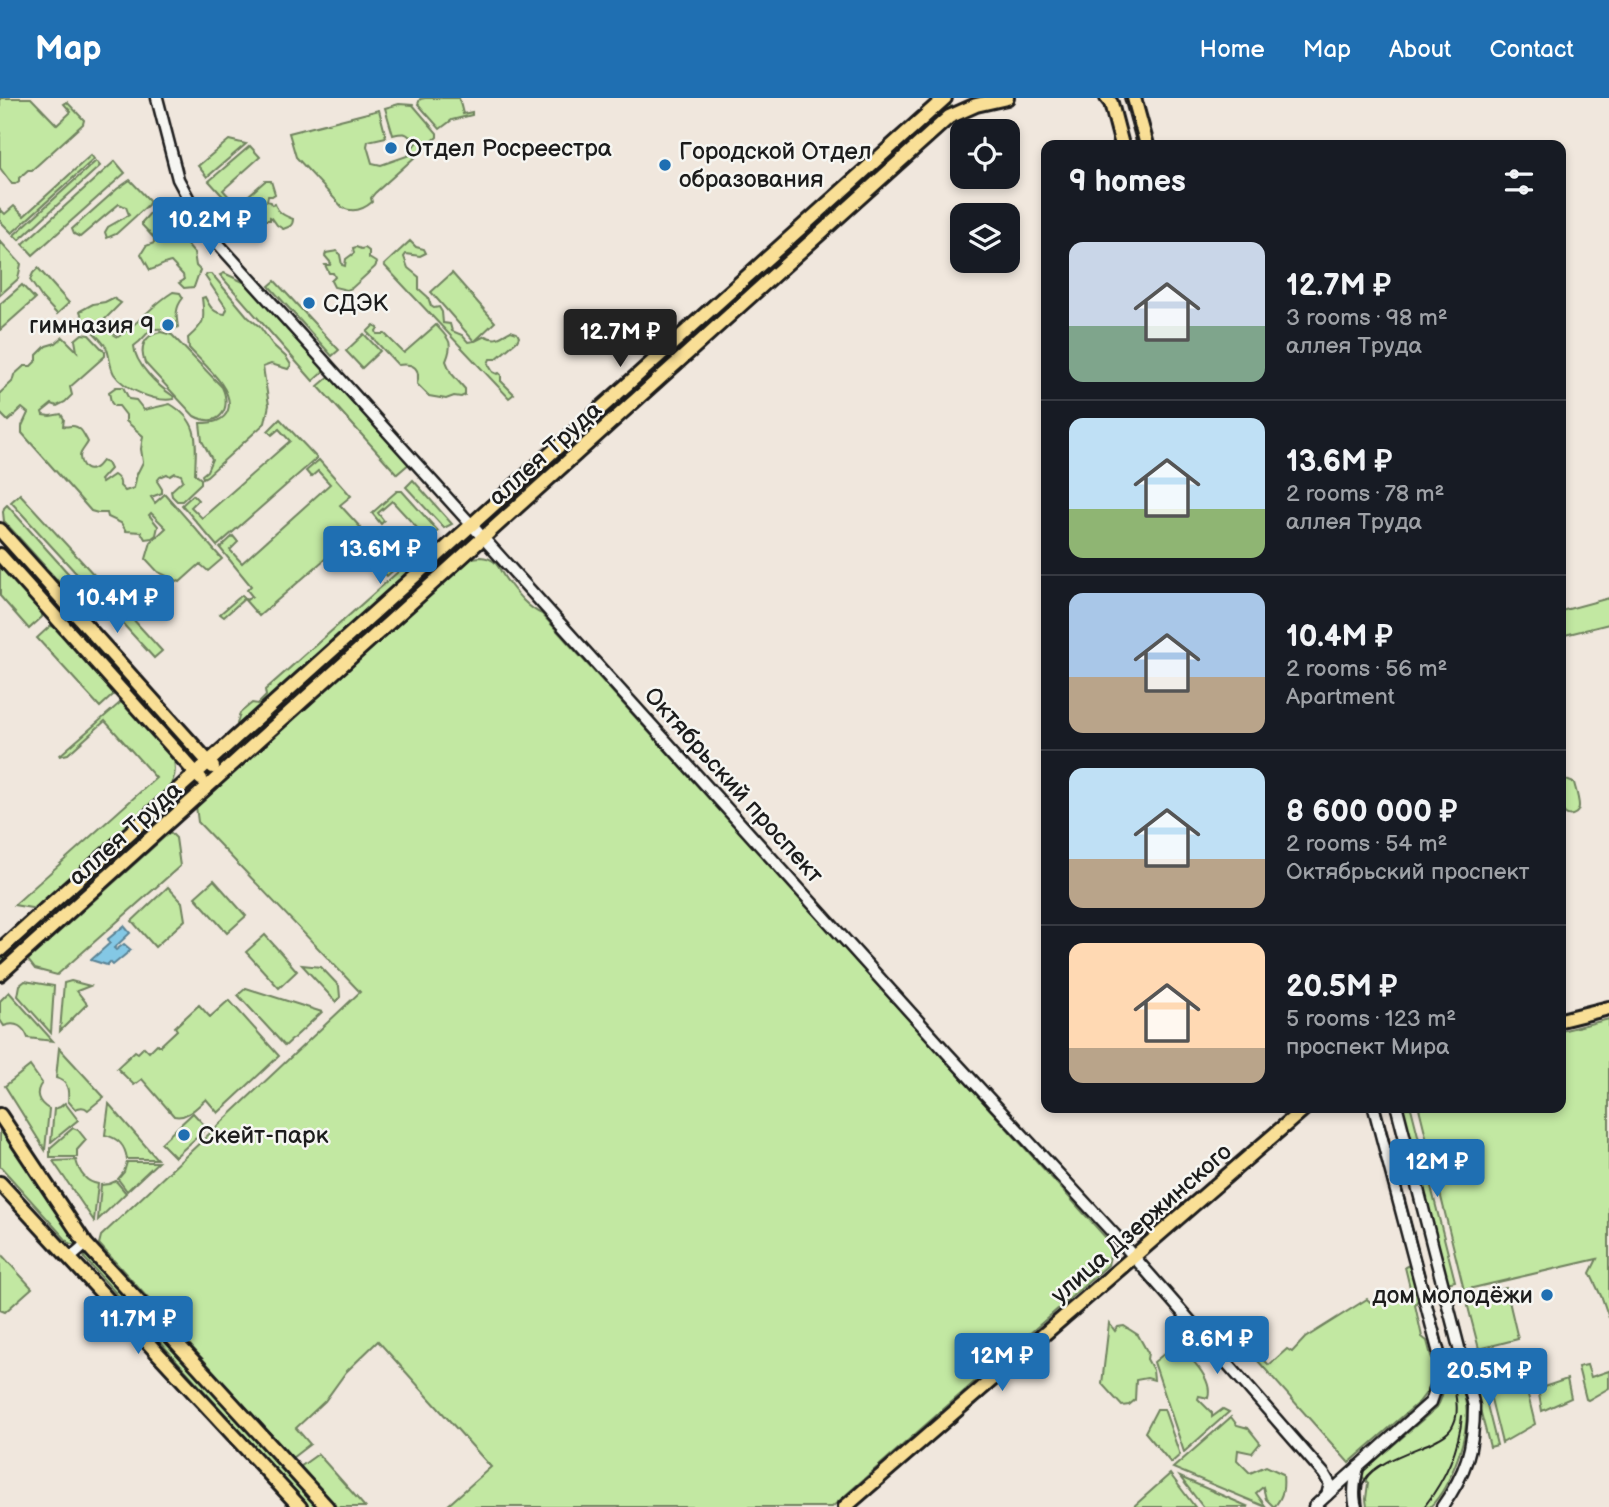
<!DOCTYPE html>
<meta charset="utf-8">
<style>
:root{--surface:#171b24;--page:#242831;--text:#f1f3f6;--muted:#9ea1a6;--line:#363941;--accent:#1f6fb2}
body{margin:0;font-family:"Balsamiq Sans",sans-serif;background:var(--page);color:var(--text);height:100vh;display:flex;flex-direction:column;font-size:26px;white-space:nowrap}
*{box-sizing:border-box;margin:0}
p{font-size:23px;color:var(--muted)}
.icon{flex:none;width:38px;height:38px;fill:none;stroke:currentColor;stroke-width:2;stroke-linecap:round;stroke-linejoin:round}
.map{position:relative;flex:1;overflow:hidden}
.side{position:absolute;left:1041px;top:42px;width:525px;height:973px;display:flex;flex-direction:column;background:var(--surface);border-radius:14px;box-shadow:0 4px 10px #0003}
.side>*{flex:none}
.fabs{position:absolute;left:950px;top:21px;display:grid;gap:14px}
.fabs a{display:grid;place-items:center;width:70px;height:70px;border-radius:14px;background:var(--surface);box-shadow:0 4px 10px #0003;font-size:35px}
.price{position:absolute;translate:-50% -60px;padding:0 16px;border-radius:7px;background:var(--accent);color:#fff;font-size:23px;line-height:46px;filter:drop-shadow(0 2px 4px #0008)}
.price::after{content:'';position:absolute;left:50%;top:42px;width:21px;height:16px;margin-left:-10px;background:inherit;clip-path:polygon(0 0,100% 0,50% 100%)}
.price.on{background:#222;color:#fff}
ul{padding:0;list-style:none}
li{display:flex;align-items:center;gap:21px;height:175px;padding:0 28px}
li+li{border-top:2px solid var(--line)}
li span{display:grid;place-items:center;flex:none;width:196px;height:140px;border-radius:14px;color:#555}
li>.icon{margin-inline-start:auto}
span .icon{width:84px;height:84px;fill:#fffc;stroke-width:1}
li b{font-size:30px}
h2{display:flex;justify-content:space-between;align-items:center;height:84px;padding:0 28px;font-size:30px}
header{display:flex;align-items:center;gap:42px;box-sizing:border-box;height:98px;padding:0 35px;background:var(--accent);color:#fff}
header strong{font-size:33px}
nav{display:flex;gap:38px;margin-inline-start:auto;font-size:24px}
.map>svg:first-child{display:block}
</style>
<header>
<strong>Map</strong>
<nav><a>Home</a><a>Map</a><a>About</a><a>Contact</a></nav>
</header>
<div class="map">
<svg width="1609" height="1409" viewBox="0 0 1609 1409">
<rect width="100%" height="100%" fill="#f0e7dd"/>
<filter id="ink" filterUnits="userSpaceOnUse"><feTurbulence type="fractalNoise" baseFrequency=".0143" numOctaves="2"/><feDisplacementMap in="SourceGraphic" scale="14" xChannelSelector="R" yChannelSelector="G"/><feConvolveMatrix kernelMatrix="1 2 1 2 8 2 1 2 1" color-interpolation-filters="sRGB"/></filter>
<g filter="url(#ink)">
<g fill="#c2e8a2" stroke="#6f825f" stroke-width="2">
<polygon points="0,0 31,0 57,27 71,14 64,6 67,4 84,22 83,26 32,72 28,72 19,80 19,83 15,86 12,86 0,70"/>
<polygon points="425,0 459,0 463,16 472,14 472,17 452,22 440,31 418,6 420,1"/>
<polygon points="948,4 952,10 817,131 813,130 813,126"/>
<path d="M399 6 413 7 437 35V39L375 95 371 100 372 104C364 111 354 115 343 110L296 59 289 35 379 12 386 39 368 43 367 48 372 65 381 67 410 57 412 55V50L416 45C406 35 407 34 393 37L385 10Z"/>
<polygon points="229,42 246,46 207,79 198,68"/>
<polygon points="250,48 260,59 223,92 232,102 229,105 209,83"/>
<polygon points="91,57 94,61 12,135 0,123 0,111 5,116 14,108 24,118"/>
<polygon points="96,63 100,68 19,142 14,137"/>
<polygon points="115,63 125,75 33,157 23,146"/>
<polygon points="130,82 150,103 148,107 116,136 107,140 105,134 108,129 129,117 126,109 119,106 80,139 74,136 72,131 117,91"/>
<path d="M265 83H271L275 96 272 98H268L267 103 271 104 272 107 275 106C278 115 285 118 293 121 293 128 289 129 283 131L277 127 272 120 270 119V122H264L261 119 264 111 259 107 256 111H253L252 108 259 102 255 99 251 100 248 98Z"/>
<path d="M156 111 194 155 196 168 200 172 194 189 184 190 179 185 184 182 183 177 171 164C164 165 158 170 150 172L141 156 146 148 154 145V140L142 127V124L152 113Z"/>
<polygon points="0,143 21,166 18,181 0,197"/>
<path d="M410 143 416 149 424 151 426 155 420 158 406 156 404 159 408 170 419 179V191L428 199 431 208 434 210 439 209 442 214 443 225 450 226 452 233 462 237 468 244 474 243 431 194 452 175 495 224 475 243 485 238C498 244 500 238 511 233L517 235 519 239 517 243 496 261H490L488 266 493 274 497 276 499 275 501 277V283L514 296 509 300 384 167Z"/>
<polygon points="356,149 361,151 365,150 369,153 369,160 377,165 375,169 352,190 347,192 334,189 331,183 335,179 333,175 329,175 325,167 330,167 331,165 325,158 326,155 337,153 340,157 342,167 345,168 346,161 354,155 353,150"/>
<polygon points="783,154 787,158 494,422 491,420 491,416"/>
<polygon points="38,170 69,205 57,216 42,200 30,182 33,175"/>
<polygon points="224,175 252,188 326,271 313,283 220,177"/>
<path d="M208 176H212L248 219 260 229 273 247 286 259 291 267 288 271 271 266 263 269 269 307 265 325 207 378 203 380 202 377 207 373 212 361 202 343 200 325C211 325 224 324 228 312 235 291 202 265 189 250L188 240C205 225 205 223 202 200L205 199C210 209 213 215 225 216L227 211 205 178Z"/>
<polygon points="275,183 339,252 332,258 269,188"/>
<polygon points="22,187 35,201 0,232 0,206"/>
<path d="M173 194 180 195 183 200C175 210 176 217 178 229L173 232C143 228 153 234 134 248 135 266 158 288 173 298L174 301C156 305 124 291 114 276 109 267 110 257 106 249 97 235 84 230 80 213L93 206 105 204 113 200 121 205 104 222 115 238 118 239C138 226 153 206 173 194Z"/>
<path d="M374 227 378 230 376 233 377 236H385L404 255 436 227C449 241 454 244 446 263L451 275 465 291V297L461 299 454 298 446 301 429 298 417 286C421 270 414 265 398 267L367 234Z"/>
<path d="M161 234 172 237 222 289C233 312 218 331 194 318L145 265C139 249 144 237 161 234Z"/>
<path d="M82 236 89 237 105 254V258L70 289 72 297 65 304 57 308 52 306 42 314 43 317 50 318 61 316 64 321 63 328C66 329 69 328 72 328 81 328 84 337 88 344 86 348 83 351 81 355 78 361 84 375 93 371 97 370 99 366 102 363L107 365 110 371 100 382 102 385 114 377C119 380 121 383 120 388L125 393 134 390 137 376 143 364 141 351 143 338 126 323V317L119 308H114L111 304 109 294 116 289H123L129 301 136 302 144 312 170 306C201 324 196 345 195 376L201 381V385L182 403H177L172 398 171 393 183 382 181 377 175 375 170 378 167 376 160 379 157 383 162 391V395L151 399 155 405 165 396 222 461 208 473 200 466 180 484 158 474 146 461 151 444 166 430 151 415 149 417 158 428 156 437 152 440 145 441 141 434 126 433 121 425 108 419 107 415H98L91 413 22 335V328L28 315 22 310 8 323 0 315V295L12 284 14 277 24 268H31L37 262V257L46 248 56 245 63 239 77 253 75 242Z"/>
<polygon points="364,236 380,253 362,270 346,253"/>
<polygon points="331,277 410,365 397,376 318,288"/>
<polygon points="280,321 317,360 217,448 182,407 193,397 198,402 191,409 202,420 290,343 279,331 272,337 268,333"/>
<polygon points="319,362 351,398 340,407 361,430 259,518 244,501 224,519 220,516 242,497 247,502 252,498 247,492 251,488 220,450 233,438 238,444 230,452 242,465 330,386 318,373 311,379 306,373"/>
<polygon points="413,382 452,426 444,430 406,389"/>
<polygon points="397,393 402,393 438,433 387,478 383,474 401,458 397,453 419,432 392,403 378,415 384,423 381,426 372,415"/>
<polygon points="20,396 96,479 87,487 11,404"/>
<path d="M7 407 84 493C79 497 74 497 68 494L4 423 3 414 4 410Z"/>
<polygon points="434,442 441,451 241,631 237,626 240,615 252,605 258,606 266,598 265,592"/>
<polygon points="452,453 456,457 242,650 238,650 237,645"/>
<path d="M480 459C500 460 498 473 508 484 517 496 528 510 542 516L1107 1141C1111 1150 1111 1157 1108 1167L832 1409H446L491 1369 378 1243 346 1274 325 1303 296 1330 310 1346 292 1360 99 1146 101 1138 360 894 198 724 196 708 464 465 472 460Z"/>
<polygon points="0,467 42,514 42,519 29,531 0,498"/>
<polygon points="101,486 162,553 154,560 93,493"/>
<polygon points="1609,500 1609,526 1561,538 1561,513"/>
<polygon points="50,528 56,529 113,592 113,597 100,609 37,540"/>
<path d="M121 604 125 605 173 658C177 673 175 683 165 695L37 811 14 807 156 680 105 623 68 656 59 658Z"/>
<path d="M1566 682 1574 685C1576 692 1579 701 1579 708 1579 717 1568 721 1563 713 1559 706 1561 692 1561 684Z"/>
<polygon points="175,700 181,707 0,871 0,859"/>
<polygon points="170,734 176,740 180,768 57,877 35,871 28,862"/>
<polygon points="214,782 246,818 227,835 195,799"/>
<polygon points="168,789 182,804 185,822 155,849 132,823"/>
<polygon points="265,837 297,873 279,890 246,854"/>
<polygon points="302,867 321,869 339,888 340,899 336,904"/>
<polygon points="25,883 54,888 51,935 18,898 20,887"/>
<polygon points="71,883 90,888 77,893 87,906 60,933 64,885"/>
<polygon points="246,890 322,914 285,948 238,897"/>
<path d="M9 894 53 943 28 940C24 929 16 923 4 928L0 922V903Z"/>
<path d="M229 902 279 958 218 1015 206 1001C197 1009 187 1021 174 1018L142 981 134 987 117 970 135 953 138 955 144 949 149 954 157 946 160 948 177 932 175 929 199 907 210 919Z"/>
<polygon points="1609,921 1609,1220 1602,1200 1590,1175 1597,1161 1464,1192 1419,1010 1561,1010 1561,933"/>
<path d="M59 950 104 999 88 1012C84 1008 80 1009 75 1011L68 1003C69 992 68 983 56 980Z"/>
<path d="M30 968 42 985C34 995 38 1005 49 1011L45 1052 5 988Z"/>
<polygon points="65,1005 78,1022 51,1044 54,1011 60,1009"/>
<path d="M109 1006 157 1061H127C125 1047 118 1040 105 1037Z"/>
<polygon points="1402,1010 1411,1010 1455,1183 1447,1185"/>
<polygon points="193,1015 207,1030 175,1059 161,1045"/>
<polygon points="73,1030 78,1032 86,1042 77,1052 77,1059 50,1059 50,1050"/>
<polygon points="0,1031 75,1141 76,1144 75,1147 69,1145 0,1068"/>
<path d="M76 1062C79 1074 85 1084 98 1086L94 1123 53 1063Z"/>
<polygon points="127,1064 158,1064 127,1093 118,1081 124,1074"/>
<polygon points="116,1083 126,1095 98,1122 101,1087 109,1086"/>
<polygon points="0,1155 32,1190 5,1214 0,1212"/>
<polygon points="87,1156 319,1409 309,1409 85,1161 84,1158"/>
<polygon points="1409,1167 1419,1200 1415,1207 1422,1239 1427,1243 1434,1269 1433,1280 1426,1295 1419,1304 1349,1365 1250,1254 1255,1249 1260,1255 1259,1257 1269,1267 1287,1251 1292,1254 1305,1240 1367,1201 1370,1204 1388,1199 1392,1203 1412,1198 1405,1169"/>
<polygon points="1506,1190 1518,1241 1479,1251 1466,1201"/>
<polygon points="1109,1225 1115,1233 1118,1229 1124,1228 1138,1237 1148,1255 1147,1261 1153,1272 1154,1282 1147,1280 1136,1282 1135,1302 1129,1307 1122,1308 1102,1286"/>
<path d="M1176 1246C1189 1258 1214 1281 1208 1300L1199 1298 1198 1301 1212 1315V1319L1223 1311 1229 1314 1184 1354 1154 1264Z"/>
<polygon points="1520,1264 1535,1326 1502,1345 1484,1273"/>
<path d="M1451 1267 1457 1268C1460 1281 1464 1294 1466 1307 1470 1336 1451 1388 1430 1409H1367L1366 1401 1368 1385 1360 1376 1437 1309C1447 1294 1442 1278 1451 1267Z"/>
<polygon points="1587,1267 1591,1279 1609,1273 1609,1290 1588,1302 1586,1301 1578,1269"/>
<polygon points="1479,1275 1497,1347 1490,1349 1471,1277"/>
<polygon points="1567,1281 1571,1300 1542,1313 1538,1291"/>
<polygon points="1157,1311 1164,1311 1180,1357 1171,1365 1145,1334"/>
<path d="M1231 1319 1237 1327 1248 1330 1260 1345 1252 1355 1238 1352 1237 1362 1250 1375 1266 1368 1283 1376C1284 1389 1284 1398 1274 1409L1266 1401 1263 1389 1256 1395 1266 1409 1173 1370Z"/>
<polygon points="318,1356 365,1409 336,1409 300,1369"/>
<polygon points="1170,1376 1195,1409 1133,1409"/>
<polygon points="1180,1379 1249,1409 1203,1409"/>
</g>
<polygon fill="#84c8e5" stroke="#5a8395" stroke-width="2" points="124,828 130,835 114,850 116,852 124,846 131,852 113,867 110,864 107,867 91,862 110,845 108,841"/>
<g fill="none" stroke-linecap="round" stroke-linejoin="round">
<g stroke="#1c1c1c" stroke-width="15">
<g id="minor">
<polyline points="157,0 178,81 193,109 214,141 947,955 1114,1136 1324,1376 1330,1386 1327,1397 1314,1409"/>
<path d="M1397 1010 1474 1308C1474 1350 1466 1375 1442 1409"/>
<polyline points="70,1160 86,1146"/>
<polyline points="1327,1397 1431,1304 1441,1275 1441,1263 1374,1010"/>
<path d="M1356 1409C1352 1396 1355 1382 1358 1369"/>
</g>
</g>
<g stroke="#1c1c1c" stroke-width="18">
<g id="major">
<polyline points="1107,0 1111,5 1122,47"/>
<polyline points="1134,0 1147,47"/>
<polyline points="0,432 213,669"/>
<polyline points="0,457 201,681"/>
<polyline points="0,852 945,0"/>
<polyline points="0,876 949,19 976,7 1007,0"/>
<polyline points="1561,922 1609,910"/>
<polyline points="0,1017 86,1146 327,1409"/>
<polyline points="0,1085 300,1409"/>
<polyline points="845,1409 1305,1010"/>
</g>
</g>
<use href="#minor" stroke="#f6f6f2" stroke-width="10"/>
<use href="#major" stroke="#f9df96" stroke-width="12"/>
<g stroke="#1c1c1c" stroke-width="2">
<polyline points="1124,0 1137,47"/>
<path d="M1363 1409C1362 1400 1360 1390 1365 1382 1374 1365 1412 1353 1430 1345 1440 1340 1450 1336 1454 1325 1459 1314 1456 1300 1454 1288L1380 1010"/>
<path d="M1424 1409C1444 1383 1459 1351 1462 1318"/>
</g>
</g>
</g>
<g fill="#1f6fb2" stroke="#f6f6f2" stroke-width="2.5">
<circle cx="391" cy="50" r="7"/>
<circle cx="665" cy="67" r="7"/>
<circle cx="309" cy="205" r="7"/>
<circle cx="168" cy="227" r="7"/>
<circle cx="184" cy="1037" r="7"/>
<circle cx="1547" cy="1197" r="7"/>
</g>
<g text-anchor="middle" stroke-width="5" stroke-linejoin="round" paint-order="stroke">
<g font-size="24" fill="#1c1c1c" stroke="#f6f6f2" text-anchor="start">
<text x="405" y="58">Отдел Росреестра</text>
<text x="679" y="61">Городской Отдел<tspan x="679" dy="28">образования</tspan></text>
<text x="323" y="213">СДЭК</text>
<text x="154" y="235" text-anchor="end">гимназия 9</text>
<text x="198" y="1045">Скейт-парк</text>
<text x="1533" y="1205" text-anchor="end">дом молодёжи</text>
</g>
<g font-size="24" fill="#1c1c1c" stroke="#f6f6f2">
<text transform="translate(545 355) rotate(-42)" y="8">аллея Труда</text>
<text transform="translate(734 687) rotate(48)" y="8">Октябрьский проспект</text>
<text transform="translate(125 735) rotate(-42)" y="8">аллея Труда</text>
<text transform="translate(1141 1125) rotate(-41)" y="8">улица Дзержинского</text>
</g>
</g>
</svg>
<div class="fabs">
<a><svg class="icon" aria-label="locate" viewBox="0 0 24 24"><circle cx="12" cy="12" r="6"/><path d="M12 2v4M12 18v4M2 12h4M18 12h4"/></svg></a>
<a><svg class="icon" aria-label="layers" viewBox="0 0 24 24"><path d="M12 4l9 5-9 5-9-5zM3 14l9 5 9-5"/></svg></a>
</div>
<b class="price" style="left:210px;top:159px">10.2M ₽</b>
<b class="price on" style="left:620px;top:271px">12.7M ₽</b>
<b class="price" style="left:380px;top:488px">13.6M ₽</b>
<b class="price" style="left:117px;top:537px">10.4M ₽</b>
<b class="price" style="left:1437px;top:1101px">12M ₽</b>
<b class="price" style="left:138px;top:1258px">11.7M ₽</b>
<b class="price" style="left:1217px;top:1278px">8.6M ₽</b>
<b class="price" style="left:1002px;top:1295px">12M ₽</b>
<b class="price" style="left:1489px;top:1310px">20.5M ₽</b>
<section class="side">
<h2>9 homes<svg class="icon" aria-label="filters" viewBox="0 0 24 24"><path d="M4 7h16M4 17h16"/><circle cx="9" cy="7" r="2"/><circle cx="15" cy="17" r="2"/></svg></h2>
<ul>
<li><span style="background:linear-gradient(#c9d6e8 60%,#7fa58c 0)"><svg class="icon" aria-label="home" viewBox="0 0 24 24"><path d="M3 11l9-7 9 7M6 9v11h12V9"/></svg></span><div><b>12.7M ₽</b><p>3 rooms · 98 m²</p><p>аллея Труда</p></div></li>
<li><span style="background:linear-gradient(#bfe0f5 65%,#8fb573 0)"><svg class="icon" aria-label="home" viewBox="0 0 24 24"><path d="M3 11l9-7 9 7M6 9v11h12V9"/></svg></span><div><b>13.6M ₽</b><p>2 rooms · 78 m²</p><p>аллея Труда</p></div></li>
<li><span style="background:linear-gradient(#a9c7e8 60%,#b9a48a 0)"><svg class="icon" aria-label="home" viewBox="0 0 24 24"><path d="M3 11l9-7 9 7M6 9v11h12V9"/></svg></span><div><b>10.4M ₽</b><p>2 rooms · 56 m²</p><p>Apartment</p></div></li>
<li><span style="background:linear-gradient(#bfe0f5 65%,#b9a48a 0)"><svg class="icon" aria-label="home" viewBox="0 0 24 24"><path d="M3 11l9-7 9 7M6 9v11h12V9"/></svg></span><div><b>8 600 000 ₽</b><p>2 rooms · 54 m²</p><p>Октябрьский проспект</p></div></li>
<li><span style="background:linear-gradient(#ffd9b3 75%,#b9a48a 0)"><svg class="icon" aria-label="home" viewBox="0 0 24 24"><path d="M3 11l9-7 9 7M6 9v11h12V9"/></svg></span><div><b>20.5M ₽</b><p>5 rooms · 123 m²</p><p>проспект Мира</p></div></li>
</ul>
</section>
</div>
